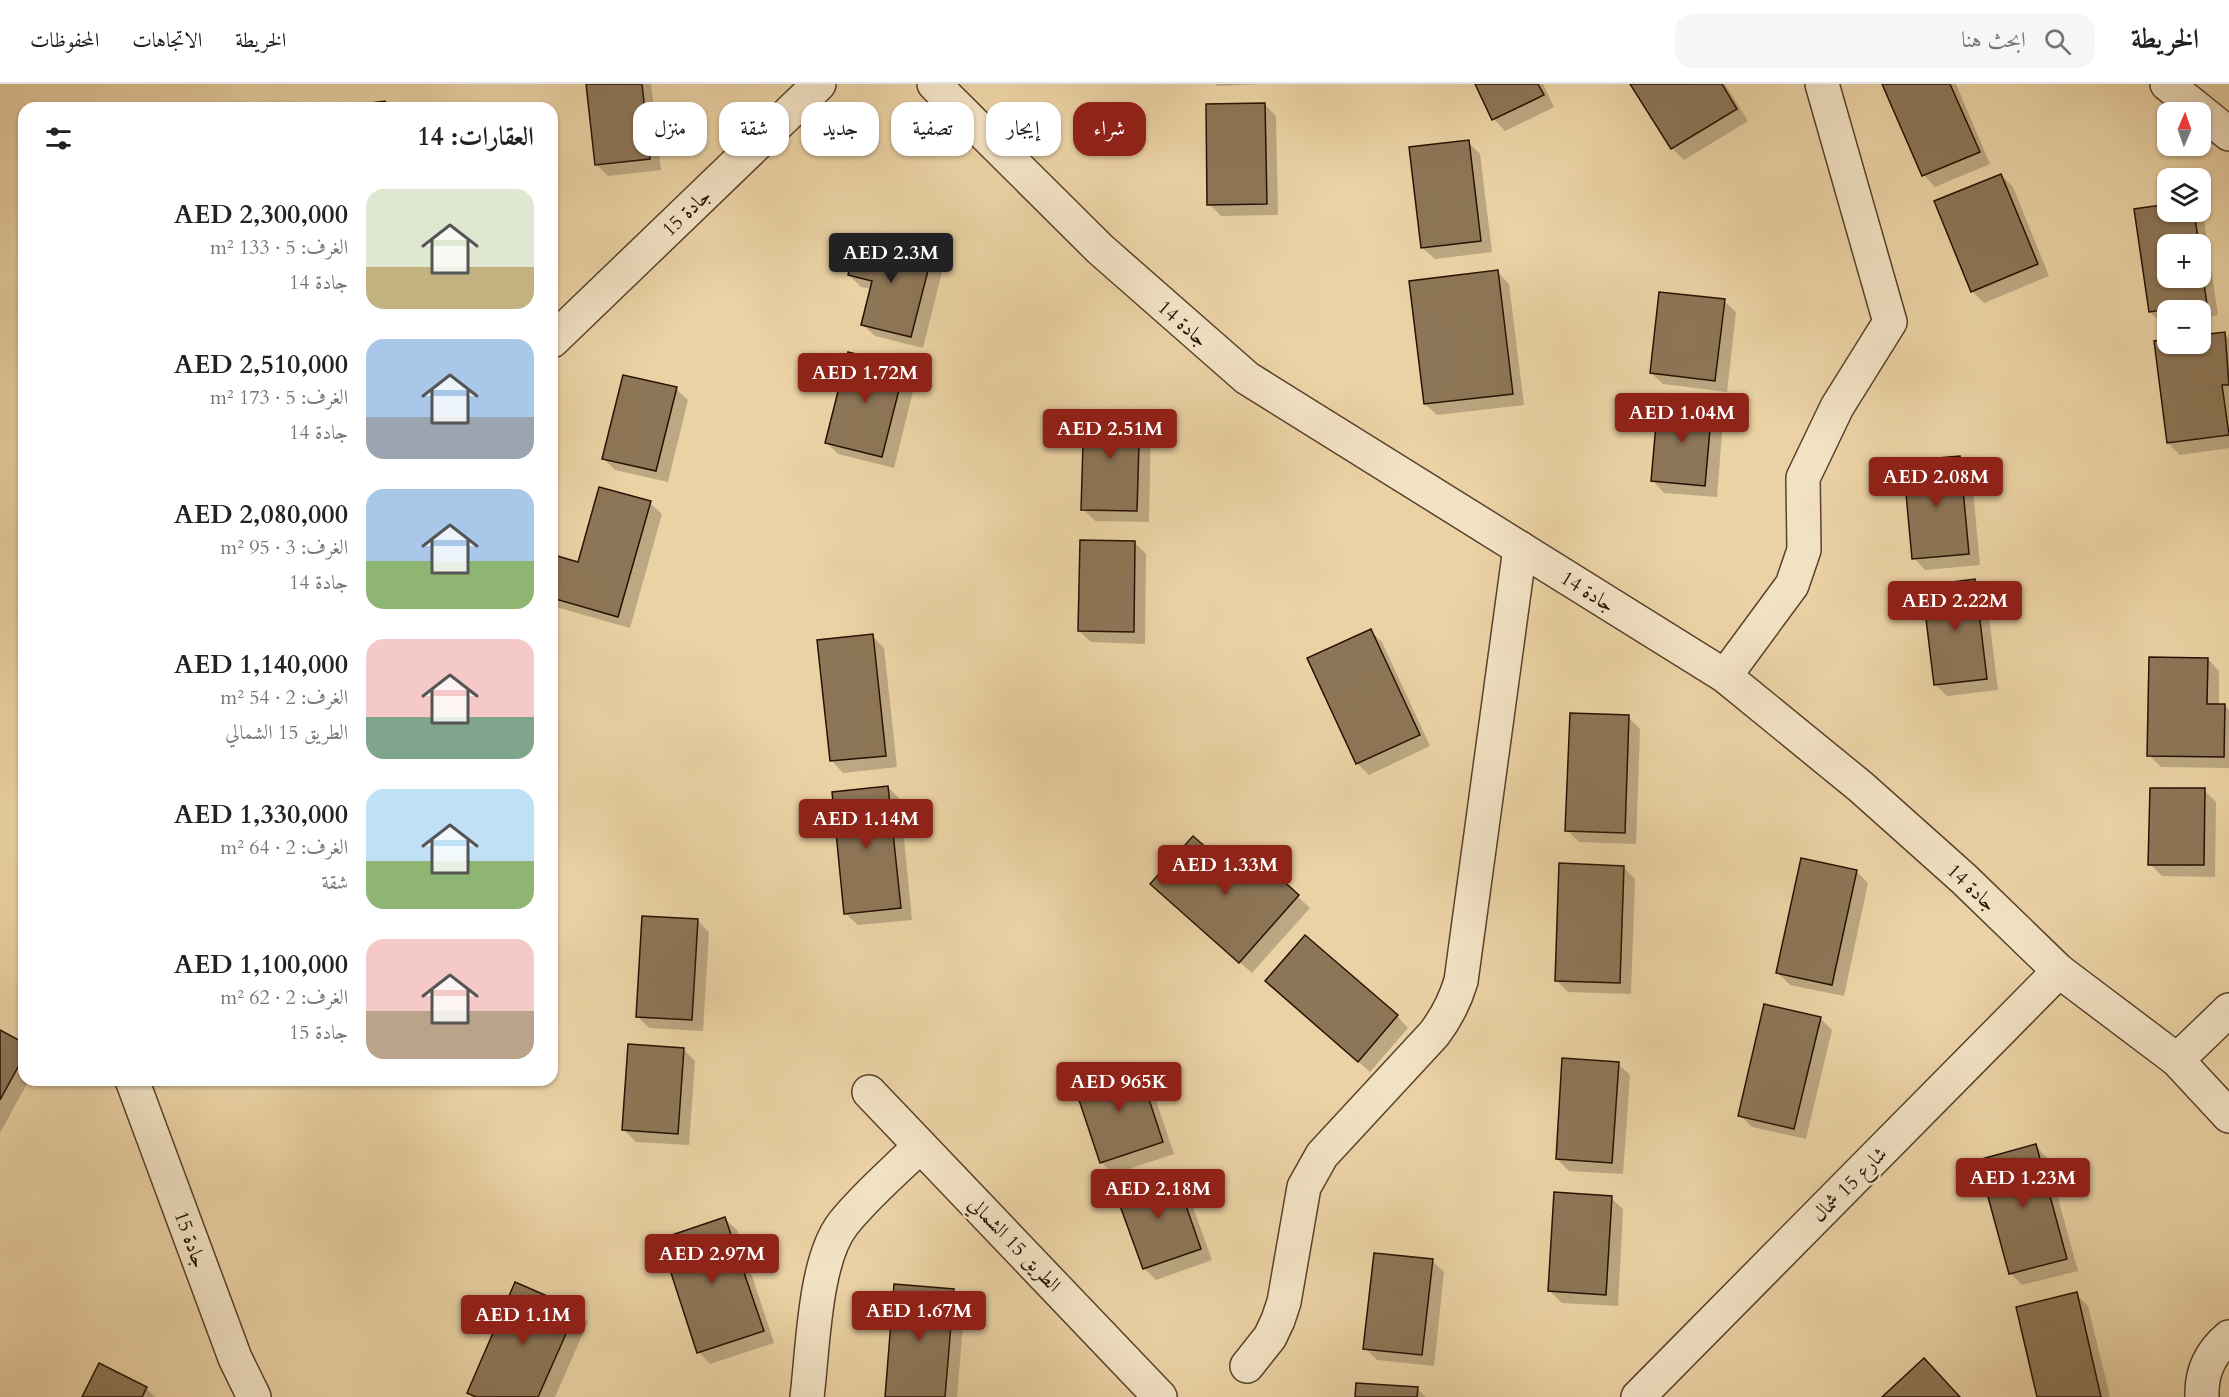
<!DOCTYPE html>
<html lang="ar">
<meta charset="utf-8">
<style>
:root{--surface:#fff;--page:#f6f6f6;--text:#222;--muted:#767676;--line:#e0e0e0;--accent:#8f2418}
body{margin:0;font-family:Cardo,Amiri,serif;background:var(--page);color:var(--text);direction:rtl;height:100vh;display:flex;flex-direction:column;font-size:22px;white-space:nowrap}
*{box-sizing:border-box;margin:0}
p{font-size:20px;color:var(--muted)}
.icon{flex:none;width:33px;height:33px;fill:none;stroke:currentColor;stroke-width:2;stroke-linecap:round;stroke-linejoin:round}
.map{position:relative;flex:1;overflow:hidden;direction:ltr}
.drawer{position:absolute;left:18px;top:18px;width:540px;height:984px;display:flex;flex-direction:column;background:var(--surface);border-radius:18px;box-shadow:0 2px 4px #0004;direction:rtl}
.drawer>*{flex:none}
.banner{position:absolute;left:576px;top:18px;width:570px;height:54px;direction:rtl;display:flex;gap:12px}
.needle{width:39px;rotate:2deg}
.fabs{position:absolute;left:2157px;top:18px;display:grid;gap:12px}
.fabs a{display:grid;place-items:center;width:54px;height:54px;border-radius:12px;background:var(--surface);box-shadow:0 2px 4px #0004;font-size:30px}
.price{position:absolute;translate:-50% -51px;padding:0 14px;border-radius:6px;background:var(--accent);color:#fff;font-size:20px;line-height:39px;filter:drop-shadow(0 2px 3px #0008)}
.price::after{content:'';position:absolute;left:50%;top:36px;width:18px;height:14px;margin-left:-9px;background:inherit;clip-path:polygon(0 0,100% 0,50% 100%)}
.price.current{background:#222;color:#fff}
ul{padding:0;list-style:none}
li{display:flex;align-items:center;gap:18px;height:150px;padding:0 24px}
li span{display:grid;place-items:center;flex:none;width:168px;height:120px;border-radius:18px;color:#555}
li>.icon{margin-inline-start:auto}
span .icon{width:72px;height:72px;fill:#fffc;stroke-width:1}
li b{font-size:26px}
h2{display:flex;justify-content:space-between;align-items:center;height:72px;padding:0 24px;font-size:26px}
.tag{padding:0 21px;border-radius:18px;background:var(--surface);box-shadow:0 2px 4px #0004;font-size:21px;line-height:54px}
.tag.current{background:var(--accent);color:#fff}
header{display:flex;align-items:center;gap:36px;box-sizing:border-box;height:84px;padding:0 30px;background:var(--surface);border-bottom:2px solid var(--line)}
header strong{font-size:28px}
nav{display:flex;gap:33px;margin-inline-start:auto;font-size:21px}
.search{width:420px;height:54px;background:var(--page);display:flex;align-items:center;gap:15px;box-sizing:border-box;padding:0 21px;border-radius:18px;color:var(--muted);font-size:22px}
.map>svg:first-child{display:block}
</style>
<header>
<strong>الخريطة</strong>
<div class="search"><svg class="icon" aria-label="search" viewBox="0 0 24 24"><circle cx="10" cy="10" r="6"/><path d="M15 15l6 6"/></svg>ابحث هنا</div>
<nav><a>الخريطة</a><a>الاتجاهات</a><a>المحفوظات</a></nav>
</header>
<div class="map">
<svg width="2229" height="1313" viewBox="0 0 2229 1313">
<rect width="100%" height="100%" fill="#ebd2a4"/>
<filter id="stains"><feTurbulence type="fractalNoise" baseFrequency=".00333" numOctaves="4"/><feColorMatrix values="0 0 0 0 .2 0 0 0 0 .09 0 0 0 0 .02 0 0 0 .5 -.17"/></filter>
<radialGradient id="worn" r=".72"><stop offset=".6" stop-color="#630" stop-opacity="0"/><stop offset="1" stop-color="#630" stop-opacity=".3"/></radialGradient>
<g fill="#0003" fill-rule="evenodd">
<polygon points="588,0 651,0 661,86 608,92 596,80"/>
<polygon points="1215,0 1262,0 1217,2"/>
<polygon points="1476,0 1543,0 1554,23 1505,47 1494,35"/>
<polygon points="1632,0 1725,0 1748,37 1684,76 1672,64"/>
<polygon points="1884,0 1956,0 1990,80 1935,103 1924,91"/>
<polygon points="1264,20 1276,32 1278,131 1221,132 1209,120"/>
<polygon points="1468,58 1480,70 1492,168 1435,175 1423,164"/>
<polygon points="2001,91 2013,103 2049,192 1984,219 1972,207"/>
<path d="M2200 127 2203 130 2218 231 2200 234V226H2168V239H2162L2150 228 2168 128ZM2168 160H2200V194H2168Z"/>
<polygon points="931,173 943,184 923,264 875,252 863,241 871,205 861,203 849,191"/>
<polygon points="1497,188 1509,200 1524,321 1437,331 1425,320"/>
<polygon points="1724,217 1736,228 1727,308 1663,300 1651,289"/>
<polygon points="2224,249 2229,254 2229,364 2180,371 2168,359 2168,260 2200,260"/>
<polygon points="904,283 916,295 894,384 838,370 826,358"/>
<polygon points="676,305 688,316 668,398 615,386 603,374"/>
<polygon points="1712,324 1723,336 1717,413 1664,409 1653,397"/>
<polygon points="1139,329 1151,340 1149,438 1095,437 1083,425"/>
<polygon points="1960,374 1971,385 1980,481 1925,486 1914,474"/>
<polygon points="650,419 662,430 630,544 556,523 552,519 552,484 555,473 579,480"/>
<polygon points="1135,459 1146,470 1145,560 1091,558 1079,547"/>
<polygon points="1974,497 1986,509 1998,606 1947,612 1935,600"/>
<polygon points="1370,547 1382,558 1430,662 1369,691 1357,679"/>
<polygon points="872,552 884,564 897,683 843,689 832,677"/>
<polygon points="2208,575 2219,587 2219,622 2225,622 2229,626 2229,684 2161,683 2149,671"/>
<polygon points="1628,633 1640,645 1636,760 1579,758 1567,746"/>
<polygon points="888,703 900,715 912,836 858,841 846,830"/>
<polygon points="2204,706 2216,718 2215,793 2162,792 2150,780"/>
<polygon points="1250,769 1310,824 1252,889 1164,812 1233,789"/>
<polygon points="1623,783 1635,795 1631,910 1568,908 1556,896"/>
<polygon points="1856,787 1868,799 1844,912 1790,901 1778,889"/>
<polygon points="697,836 709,848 703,947 649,944 638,933"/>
<polygon points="1267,897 1397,932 1408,944 1370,988"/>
<polygon points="1820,934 1832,946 1806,1055 1752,1043 1740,1031"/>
<polygon points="0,948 24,961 24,996 29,996 0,1049"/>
<polygon points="683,965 695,977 689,1061 636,1058 624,1046"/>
<polygon points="1618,980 1630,991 1623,1090 1569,1087 1557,1075"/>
<polygon points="1136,981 1148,993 1174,1070 1113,1090 1101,1078"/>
<polygon points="2036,1062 2047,1074 2078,1187 2022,1201 2011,1190 1980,1077"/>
<polygon points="1173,1089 1185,1101 1212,1176 1156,1196 1144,1184"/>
<polygon points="1611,1114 1623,1125 1618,1222 1562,1219 1550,1207"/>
<polygon points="725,1135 737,1146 774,1259 710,1280 699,1268"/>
<polygon points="1432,1177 1444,1188 1434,1282 1377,1276 1365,1264"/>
<polygon points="953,1206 965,1218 957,1313 887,1313"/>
<polygon points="2076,1210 2088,1222 2110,1313 2039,1313"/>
<polygon points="576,1226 588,1238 555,1313 473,1313 468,1308"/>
<polygon points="146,1304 155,1313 84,1313"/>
<polygon points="1417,1305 1426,1313 1357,1313"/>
</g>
<g fill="#8d7657" stroke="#271203" stroke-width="1.5">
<polygon points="586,0 642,0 650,75 595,81"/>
<polygon points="1475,0 1538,0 1544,11 1492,36"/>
<polygon points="1630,0 1722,0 1737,25 1671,65"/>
<polygon points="1882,0 1950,0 1980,68 1922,92"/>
<polygon points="385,17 386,24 333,24"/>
<polygon points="1265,19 1267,120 1207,121 1206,20"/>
<polygon points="1469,56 1481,157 1421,164 1409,63"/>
<polygon points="2001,90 2038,180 1971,208 1934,117"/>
<polygon points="2168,120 2168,128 2194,128 2199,160 2168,160 2168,194 2200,194 2200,173 2207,220 2149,228 2134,125"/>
<polygon points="857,153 932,171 911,253 861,241 872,197 848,191"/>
<polygon points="1498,186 1513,310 1424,320 1409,197"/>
<polygon points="1659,208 1725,215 1715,297 1650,289"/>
<polygon points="2225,248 2229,301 2222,301 2229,351 2167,359 2154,257 2168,255 2168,260 2200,260 2200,251"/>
<polygon points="848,268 905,282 882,373 825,359"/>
<polygon points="623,291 677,303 656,387 602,375"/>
<polygon points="1658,318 1712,323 1705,402 1651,397"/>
<polygon points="1084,326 1140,327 1137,427 1081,426"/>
<polygon points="1960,372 1969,470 1912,475 1903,377"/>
<polygon points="599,403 651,417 618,533 552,514 554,471 578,478"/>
<polygon points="1080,456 1135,457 1134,548 1078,547"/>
<polygon points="1975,495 1987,595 1934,601 1922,502"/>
<polygon points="1371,545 1420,651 1356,680 1307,574"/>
<polygon points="873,550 886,672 830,677 817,556"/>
<polygon points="2149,573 2208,574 2207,620 2225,620 2224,673 2147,672"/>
<polygon points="1570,629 1629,631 1625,749 1565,747"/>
<polygon points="888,702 901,824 844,830 832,708"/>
<polygon points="2150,704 2205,704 2204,781 2148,781"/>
<polygon points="1193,752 1233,787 1250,767 1299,811 1239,879 1150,800"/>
<polygon points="1801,774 1857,786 1832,901 1776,889"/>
<polygon points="1559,779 1624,782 1620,899 1555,897"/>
<polygon points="642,832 698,835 692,936 636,933"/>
<polygon points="1305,851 1398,931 1358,978 1265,897"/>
<polygon points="1764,920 1821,933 1794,1045 1738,1032"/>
<polygon points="0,946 24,959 24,972 0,1016"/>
<polygon points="628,960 684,964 678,1050 622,1046"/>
<polygon points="1562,974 1619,978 1612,1079 1556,1075"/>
<polygon points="1137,979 1163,1058 1100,1079 1074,1001"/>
<polygon points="2036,1060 2067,1175 2009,1190 1978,1076"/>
<polygon points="1174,1087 1201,1165 1143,1185 1115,1108"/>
<polygon points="1554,1108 1612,1112 1606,1211 1548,1207"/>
<polygon points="725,1133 764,1247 697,1269 660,1155"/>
<polygon points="1374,1169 1433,1175 1422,1271 1363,1265"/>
<polygon points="515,1198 577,1225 538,1313 476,1313 467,1309"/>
<polygon points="894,1200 954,1205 945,1313 885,1313"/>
<polygon points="2077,1208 2101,1313 2037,1313 2016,1223"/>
<polygon points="1924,1274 1960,1313 1882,1313"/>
<polygon points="99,1279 147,1303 142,1313 82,1313"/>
<polygon points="1356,1299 1418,1303 1417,1313 1355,1313"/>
</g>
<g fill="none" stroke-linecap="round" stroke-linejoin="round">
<g stroke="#58422b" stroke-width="36">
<g id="minor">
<polyline points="934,0 1100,165 1247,294 1725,592 1861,703 1964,795 2059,887 2177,976 2229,1032"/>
<polyline points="2167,0 2229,50"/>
<polyline points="552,257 819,0"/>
<polyline points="1725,592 1792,501 1804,466 1803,394 1837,323 1890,238 1822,0"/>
<polyline points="2177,976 2229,926"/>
<polyline points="132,996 235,1274 254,1313"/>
<polyline points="869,1008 1160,1313"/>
<path d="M1247 1282 1270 1253 1278 1236 1284 1218 1304 1103 1322 1071 1434 950C1447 933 1455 917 1461 897L1520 464"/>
<path d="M807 1313C813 1266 814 1177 843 1140 865 1112 895 1087 920 1062"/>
<polyline points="1638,1313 2059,887"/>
<path d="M2202 1313C2201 1288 2210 1269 2229 1253"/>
</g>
</g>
<use href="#minor" stroke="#f2e2c4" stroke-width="33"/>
</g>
<g text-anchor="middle" stroke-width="4.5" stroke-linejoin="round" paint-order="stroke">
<g font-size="20" fill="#271203" stroke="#f2e2c4">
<text transform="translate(686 128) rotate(-44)" y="7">جادة 15</text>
<text transform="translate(1183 239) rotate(41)" y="7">جادة 14</text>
<text transform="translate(1588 507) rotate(32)" y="7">جادة 14</text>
<text transform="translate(1972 803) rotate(43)" y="7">جادة 14</text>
<text transform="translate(1849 1100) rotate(-45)" y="7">شارع 15 شمال</text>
<text transform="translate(191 1155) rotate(70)" y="7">جادة 15</text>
<text transform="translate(1015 1160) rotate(46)" y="7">الطريق 15 الشمالي</text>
</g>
</g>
<rect width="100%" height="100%" filter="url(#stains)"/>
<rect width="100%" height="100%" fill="url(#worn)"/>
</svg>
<div class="fabs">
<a><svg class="needle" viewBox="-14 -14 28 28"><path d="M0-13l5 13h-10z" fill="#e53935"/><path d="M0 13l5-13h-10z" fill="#767676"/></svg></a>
<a><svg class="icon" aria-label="layers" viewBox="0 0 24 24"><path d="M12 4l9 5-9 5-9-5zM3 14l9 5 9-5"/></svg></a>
<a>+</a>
<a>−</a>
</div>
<b class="price current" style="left:891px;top:200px">AED 2.3M</b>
<b class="price" style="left:865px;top:320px">AED 1.72M</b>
<b class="price" style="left:1682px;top:360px">AED 1.04M</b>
<b class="price" style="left:1110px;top:376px">AED 2.51M</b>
<b class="price" style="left:1936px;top:424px">AED 2.08M</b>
<b class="price" style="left:1955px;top:548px">AED 2.22M</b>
<b class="price" style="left:866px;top:766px">AED 1.14M</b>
<b class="price" style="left:1225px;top:812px">AED 1.33M</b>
<b class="price" style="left:1119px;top:1029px">AED 965K</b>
<b class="price" style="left:2023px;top:1125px">AED 1.23M</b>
<b class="price" style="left:1158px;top:1136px">AED 2.18M</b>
<b class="price" style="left:712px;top:1201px">AED 2.97M</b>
<b class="price" style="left:919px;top:1258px">AED 1.67M</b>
<b class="price" style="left:523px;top:1262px">AED 1.1M</b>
<div class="banner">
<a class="tag current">شراء</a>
<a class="tag">إيجار</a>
<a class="tag">تصفية</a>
<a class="tag">جديد</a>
<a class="tag">شقة</a>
<a class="tag">منزل</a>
</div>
<section class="drawer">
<h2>العقارات: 14<svg class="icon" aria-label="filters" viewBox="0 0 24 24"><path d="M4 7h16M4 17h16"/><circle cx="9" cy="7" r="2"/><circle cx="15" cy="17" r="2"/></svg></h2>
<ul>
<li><span style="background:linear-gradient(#dfe7d0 65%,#c2b280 0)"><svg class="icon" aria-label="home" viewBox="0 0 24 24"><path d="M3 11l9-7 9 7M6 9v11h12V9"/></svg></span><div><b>AED 2,300,000</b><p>الغرف: 5 · 133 m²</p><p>جادة 14</p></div></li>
<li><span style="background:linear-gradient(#a9c7e8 65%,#9aa5b1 0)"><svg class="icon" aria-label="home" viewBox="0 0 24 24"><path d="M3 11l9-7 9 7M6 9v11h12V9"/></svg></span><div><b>AED 2,510,000</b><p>الغرف: 5 · 173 m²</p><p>جادة 14</p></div></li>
<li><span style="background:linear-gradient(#a9c7e8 60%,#8fb573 0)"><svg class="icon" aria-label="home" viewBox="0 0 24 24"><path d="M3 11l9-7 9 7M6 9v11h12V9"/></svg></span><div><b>AED 2,080,000</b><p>الغرف: 3 · 95 m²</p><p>جادة 14</p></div></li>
<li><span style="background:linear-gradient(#f6c9c9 65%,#7fa58c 0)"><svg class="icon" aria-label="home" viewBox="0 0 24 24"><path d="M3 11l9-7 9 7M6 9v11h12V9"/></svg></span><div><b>AED 1,140,000</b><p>الغرف: 2 · 54 m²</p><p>الطريق 15 الشمالي</p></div></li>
<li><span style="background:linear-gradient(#bfe0f5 60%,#8fb573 0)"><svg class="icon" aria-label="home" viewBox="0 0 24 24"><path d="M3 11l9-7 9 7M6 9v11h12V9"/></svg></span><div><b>AED 1,330,000</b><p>الغرف: 2 · 64 m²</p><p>شقة</p></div></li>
<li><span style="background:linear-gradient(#f6c9c9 60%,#b9a48a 0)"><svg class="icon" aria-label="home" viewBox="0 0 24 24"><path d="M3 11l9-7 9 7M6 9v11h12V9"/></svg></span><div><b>AED 1,100,000</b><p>الغرف: 2 · 62 m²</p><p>جادة 15</p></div></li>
</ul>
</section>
</div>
